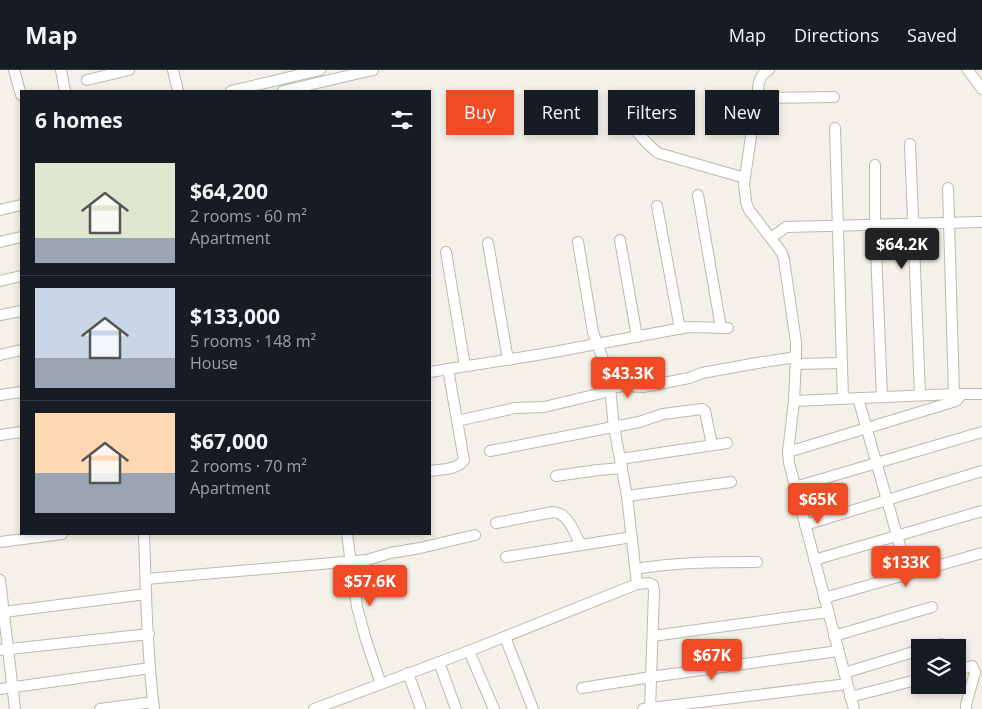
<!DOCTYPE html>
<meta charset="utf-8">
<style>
:root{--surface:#171b24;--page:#242831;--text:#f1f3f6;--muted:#9ea1a6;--line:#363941;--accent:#f04b25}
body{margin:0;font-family:"Open Sans",sans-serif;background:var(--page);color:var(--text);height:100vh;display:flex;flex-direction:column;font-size:19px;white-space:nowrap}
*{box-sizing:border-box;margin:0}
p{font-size:16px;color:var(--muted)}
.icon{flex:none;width:28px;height:28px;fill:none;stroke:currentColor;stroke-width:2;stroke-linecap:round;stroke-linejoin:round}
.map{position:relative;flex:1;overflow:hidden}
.drawer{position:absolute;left:20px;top:20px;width:411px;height:445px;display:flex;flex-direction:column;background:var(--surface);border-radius:0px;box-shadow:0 2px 8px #0003}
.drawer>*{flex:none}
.top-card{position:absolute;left:446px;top:20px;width:460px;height:45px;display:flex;gap:10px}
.buttons{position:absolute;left:911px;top:569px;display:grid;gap:10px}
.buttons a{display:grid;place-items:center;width:55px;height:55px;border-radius:0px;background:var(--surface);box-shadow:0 2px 8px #0003;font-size:25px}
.price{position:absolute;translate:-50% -42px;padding:0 11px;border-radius:5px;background:var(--accent);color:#fff;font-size:16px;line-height:32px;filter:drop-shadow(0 1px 2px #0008)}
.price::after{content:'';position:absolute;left:50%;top:30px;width:15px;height:11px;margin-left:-8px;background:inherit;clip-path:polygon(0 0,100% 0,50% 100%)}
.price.on{background:#222;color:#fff}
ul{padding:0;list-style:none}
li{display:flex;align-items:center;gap:15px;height:125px;padding:0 15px}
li+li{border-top:1px solid var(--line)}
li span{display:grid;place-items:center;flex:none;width:140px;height:100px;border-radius:0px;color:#555}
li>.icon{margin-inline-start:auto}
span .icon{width:60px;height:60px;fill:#fffc;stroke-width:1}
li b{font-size:21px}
h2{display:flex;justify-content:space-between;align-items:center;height:60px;padding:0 15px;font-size:21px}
.pill{padding:0 18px;border-radius:0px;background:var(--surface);box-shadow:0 2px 8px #0003;font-size:18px;line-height:45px}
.pill.on{background:var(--accent);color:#fff}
header{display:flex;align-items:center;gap:30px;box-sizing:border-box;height:70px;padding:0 25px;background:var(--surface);border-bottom:1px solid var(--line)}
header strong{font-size:24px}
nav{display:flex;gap:28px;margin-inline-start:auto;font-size:18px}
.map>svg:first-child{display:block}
</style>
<header>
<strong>Map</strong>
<nav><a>Map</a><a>Directions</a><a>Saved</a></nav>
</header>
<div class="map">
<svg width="982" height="639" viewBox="0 0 982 639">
<rect width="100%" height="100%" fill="#f4f1ea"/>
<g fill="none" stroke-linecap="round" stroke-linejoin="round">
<g stroke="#bfb9ac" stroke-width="12">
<g id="minor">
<polyline points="14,0 21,25"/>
<polyline points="61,0 65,21"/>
<polyline points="173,0 178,21"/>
<path d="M769 0C763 3 761 6 759 12L744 114 746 132 749 140 776 175 782 183 784 190 796 272V287L794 331 788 382 789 393 854 639"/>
<polyline points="968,0 982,19"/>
<polyline points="87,10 129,0"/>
<polyline points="231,21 320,0"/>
<polyline points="283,21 373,0"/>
<polyline points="757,28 834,27"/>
<polyline points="622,46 648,74 658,83 745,108"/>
<polyline points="835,58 843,329"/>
<polyline points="910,74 920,325"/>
<polyline points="875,95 875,155 882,327"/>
<polyline points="948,118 954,324"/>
<polyline points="698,125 721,258"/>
<polyline points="657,136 680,259"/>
<polyline points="0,140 21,135"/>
<polyline points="771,168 786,157 982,152"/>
<polyline points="620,170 637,267"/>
<polyline points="0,172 21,167"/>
<polyline points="578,172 593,262 607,300 609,308 614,357 627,426 637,514"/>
<polyline points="488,173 508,290"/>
<polyline points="446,182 465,296"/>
<polyline points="0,211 21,206"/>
<polyline points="0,245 21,241"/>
<polyline points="0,285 21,280"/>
<polyline points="796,294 842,293"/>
<polyline points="430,302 543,284 688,257 728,258"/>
<polyline points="0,325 21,322"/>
<polyline points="858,328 908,504"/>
<polyline points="794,331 954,324 982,324"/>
<polyline points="457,351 515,338 544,337 602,323 610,318 623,316 643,317 689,308 702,303 757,293 796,287"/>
<polyline points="0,365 21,362"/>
<polyline points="490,381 639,352 663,344 702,339 705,341 712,375"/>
<polyline points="788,382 956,331 962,324"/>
<polyline points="620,389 727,373"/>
<path d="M430 401C441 399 458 400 464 390L448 299"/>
<polyline points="556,406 598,400 622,398"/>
<polyline points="795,417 982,362"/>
<polyline points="627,426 731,412"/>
<path d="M496 453 553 442C569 443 574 463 581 475"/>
<polyline points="805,455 982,401"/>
<path d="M144 464C146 522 147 581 154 639"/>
<polyline points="347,464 357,537 366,570 381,614"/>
<polyline points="0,472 62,464"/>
<polyline points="506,487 632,467"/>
<polyline points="814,490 982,441"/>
<path d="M636 499C676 492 716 492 757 492"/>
<polyline points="146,509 367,490 390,483 420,478 475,465"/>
<polyline points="0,510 15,639"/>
<polyline points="824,528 982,483"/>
<polyline points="4,542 146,524"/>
<polyline points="653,566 828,542"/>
<polyline points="834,566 932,537"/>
<polyline points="505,567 533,639"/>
<polyline points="929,578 942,574"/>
<polyline points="0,580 149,564"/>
<polyline points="469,581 494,639"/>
<polyline points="439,592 456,639"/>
<polyline points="958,600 972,596 975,602 966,635 966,639"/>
<polyline points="408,603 421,639"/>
<polyline points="844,603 920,580"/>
<polyline points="582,618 651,607 838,581"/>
<polyline points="0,619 150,598"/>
<polyline points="850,627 920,609"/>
<polyline points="100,639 153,632"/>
<polyline points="314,639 469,581 637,514 649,513 653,515 654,521 650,639"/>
<polyline points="643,639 847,614"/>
</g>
</g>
<use href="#minor" stroke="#fff" stroke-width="10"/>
</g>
</svg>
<div class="buttons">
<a><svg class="icon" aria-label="layers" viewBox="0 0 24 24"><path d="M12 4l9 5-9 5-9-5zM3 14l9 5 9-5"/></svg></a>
</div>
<b class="price on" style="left:902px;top:200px">$64.2K</b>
<b class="price" style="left:628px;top:329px">$43.3K</b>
<b class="price" style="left:818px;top:455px">$65K</b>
<b class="price" style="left:906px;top:518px">$133K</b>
<b class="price" style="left:370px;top:537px">$57.6K</b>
<b class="price" style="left:712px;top:611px">$67K</b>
<div class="top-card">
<a class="pill on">Buy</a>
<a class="pill">Rent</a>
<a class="pill">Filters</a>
<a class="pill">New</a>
</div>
<section class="drawer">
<h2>6 homes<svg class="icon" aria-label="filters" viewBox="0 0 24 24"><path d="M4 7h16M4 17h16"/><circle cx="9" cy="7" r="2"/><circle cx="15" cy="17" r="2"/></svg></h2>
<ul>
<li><span style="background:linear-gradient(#dfe7d0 75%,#9aa5b1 0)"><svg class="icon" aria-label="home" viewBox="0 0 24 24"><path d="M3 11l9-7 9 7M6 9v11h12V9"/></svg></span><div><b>$64,200</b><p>2 rooms · 60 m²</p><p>Apartment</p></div></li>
<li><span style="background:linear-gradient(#c9d6e8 70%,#9aa5b1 0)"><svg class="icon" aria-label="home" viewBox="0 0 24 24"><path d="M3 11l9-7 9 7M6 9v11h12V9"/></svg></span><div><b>$133,000</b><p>5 rooms · 148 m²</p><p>House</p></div></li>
<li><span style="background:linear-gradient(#ffd9b3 60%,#9aa5b1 0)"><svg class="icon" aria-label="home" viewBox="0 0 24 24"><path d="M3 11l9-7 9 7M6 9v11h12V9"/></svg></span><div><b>$67,000</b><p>2 rooms · 70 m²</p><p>Apartment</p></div></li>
</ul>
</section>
</div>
